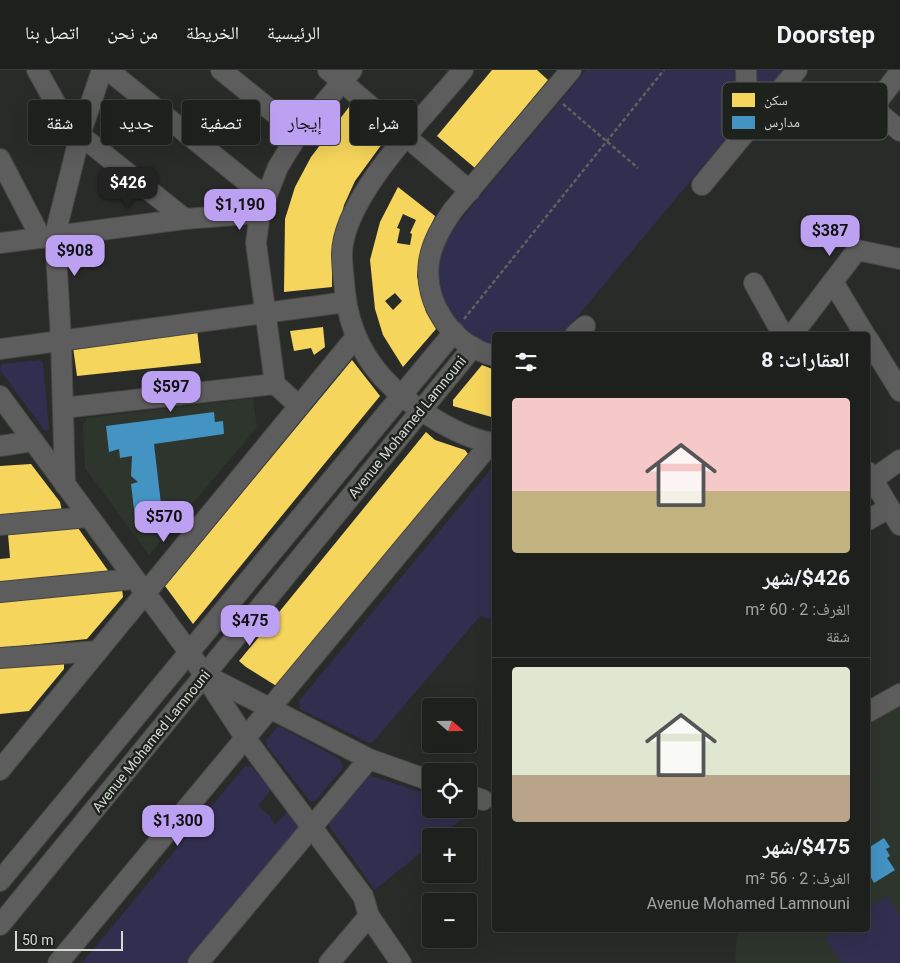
<!DOCTYPE html>
<html lang="ar">
<meta charset="utf-8">
<style>
:root{--surface:#1e201e;--page:#262827;--text:#f1f3f6;--muted:#a1a3a4;--line:#3c3e3c;--accent:#bca0f2}
body{margin:0;font-family:Roboto,"Noto Naskh Arabic",sans-serif;background:var(--page);color:var(--text);direction:rtl;height:100vh;display:flex;flex-direction:column;font-size:19px;white-space:nowrap}
*{box-sizing:border-box;margin:0}
p{font-size:16px;color:var(--muted)}
.icon{flex:none;width:28px;height:28px;fill:none;stroke:currentColor;stroke-width:2;stroke-linecap:round;stroke-linejoin:round}
.map{position:relative;flex:1;overflow:hidden;direction:ltr}
.sheet{position:absolute;left:492px;top:262px;width:378px;height:600px;display:flex;flex-direction:column;background:var(--surface);border-radius:5px;box-shadow:0 5px 20px #0002,0 0 0 1px var(--line);direction:rtl}
.sheet>*{flex:none}
.hud{position:absolute;left:15px;top:30px;width:402px;height:45px;direction:rtl;display:flex;gap:10px}
.needle{width:32px;rotate:110deg}
.controls{position:absolute;left:422px;top:628px;display:grid;gap:10px}
.controls a{display:grid;place-items:center;width:55px;height:55px;border-radius:5px;background:var(--surface);box-shadow:0 5px 20px #0002,0 0 0 1px var(--line);font-size:25px}
.scale{position:absolute;left:15px;bottom:12px;width:108px;box-sizing:border-box;padding-left:5px;border:2px solid #d5d8d4;border-top:0;font-size:14px;line-height:18px;white-space:nowrap;color:#d5d8d4;-webkit-text-stroke:4px #1e221d;paint-order:stroke}
.price{position:absolute;translate:-50% -42px;padding:0 11px;border-radius:10px;background:var(--accent);color:#111;font-size:16px;line-height:32px;filter:drop-shadow(0 1px 2px #0008)}
.price::after{content:'';position:absolute;left:50%;top:30px;width:15px;height:11px;margin-left:-8px;background:inherit;clip-path:polygon(0 0,100% 0,50% 100%)}
.price.selected{background:#222;color:#fff}
ul{padding:0;list-style:none}
li{display:grid;align-content:center;gap:10px;height:265px;padding:0 20px}
li+li{border-top:1px solid var(--line)}
li span{display:grid;place-items:center;height:155px;border-radius:5px;color:#555}
li>.icon{margin-inline-start:auto}
span .icon{width:90px;height:90px;fill:#fffc;stroke-width:1}
li b{font-size:21px}
h2{display:flex;justify-content:space-between;align-items:center;height:60px;padding:0 20px;font-size:21px}
.tag{padding:0 18px;border-radius:5px;background:var(--surface);box-shadow:0 5px 20px #0002,0 0 0 1px var(--line);font-size:18px;line-height:45px}
.tag.selected{background:var(--accent);color:#111}
header{display:flex;align-items:center;gap:30px;box-sizing:border-box;height:70px;padding:0 25px;background:var(--surface);border-bottom:1px solid var(--line)}
header strong{font-size:24px}
nav{display:flex;gap:28px;margin-inline-start:auto;font-size:18px}
.map>svg:first-child{display:block}
</style>
<header>
<strong>Doorstep</strong>
<nav><a>الرئيسية</a><a>الخريطة</a><a>من نحن</a><a>اتصل بنا</a></nav>
</header>
<div class="map">
<svg width="900" height="893" viewBox="0 0 900 893">
<rect width="100%" height="100%" fill="#282b28"/>
<g fill="#2d352c">
<polygon points="253,328 257,357 149,485 85,398 83,355 87,348"/>
<polygon points="900,631 900,893 735,893 737,860 868,860 868,650"/>
</g>
<g fill="#322e4f">
<polygon points="586,0 783,0 573,252 559,265 495,265 495,277 462,261 446,241 438,216 438,190 447,166"/>
<polygon points="40,290 43,292 49,360 45,361 0,300 1,294"/>
<polygon points="495,394 495,551 480,546 373,672 369,673 300,639 299,631"/>
<polygon points="277,657 282,658 340,689 343,698 314,732 310,731 267,676 266,671"/>
<polygon points="245,696 252,697 271,720 258,736 270,746 275,755 287,742 298,755 298,761 186,893 82,893"/>
<polygon points="368,705 431,725 431,739 469,739 469,737 474,739 441,766 431,766 431,774 375,820 329,756 328,751"/>
<polygon points="887,826 900,846 900,893 842,893 825,868 837,860 868,860 868,839"/>
</g>
<g fill="#f6d55c" fill-rule="evenodd">
<polygon points="492,0 537,0 548,10 475,98 437,66"/>
<polygon points="352,33 390,63 355,111 344,135 332,188 332,217 284,222 285,149 295,117 311,87"/>
<path d="M398 117 435 146 421 179 417 206 426 242 436 259 403 297 383 265 375 239 370 190 380 152ZM403 144 416 150 410 163 412 164 410 175 397 173 400 159 397 158ZM395 223 402 231 393 240 385 231Z"/>
<polygon points="323,257 325,277 314,285 311,278 294,281 290,261"/>
<polygon points="197,260 201,293 77,306 73,277"/>
<polygon points="352,290 380,326 193,554 165,516"/>
<polygon points="482,295 495,300 495,348 453,336 453,330"/>
<polygon points="426,362 435,370 465,380 468,384 278,617 246,597 239,591"/>
<polygon points="31,394 60,432 62,441 0,447 0,396"/>
<polygon points="78,458 109,502 0,514 0,489 10,488 8,464"/>
<polygon points="122,519 123,527 87,569 0,578 0,532"/>
<polygon points="64,590 64,599 29,641 0,644 0,596"/>
</g>
<g fill="#4393c3">
<polygon points="214,342 215,352 223,351 224,364 154,374 161,434 165,434 166,447 159,448 155,455 145,457 142,453 140,446 135,448 131,414 138,412 131,406 132,386 120,388 119,379 109,382 106,356"/>
<polygon points="884,768 890,777 886,779 890,786 887,788 895,800 874,813 868,802 868,778"/>
</g>
<g fill="none" stroke-linecap="round" stroke-linejoin="round">
<g stroke="#454644" stroke-width="22">
<g id="minor">
<polyline points="37,0 66,52 80,65 185,149"/>
<polyline points="108,0 253,117 266,123"/>
<polyline points="221,0 299,63"/>
<polyline points="328,0 470,121"/>
<path d="M463 0C427 44 343 126 342 184 342 197 344 210 345 222 349 260 365 292 393 318 416 340 463 370 495 373"/>
<polyline points="746,0 748,60"/>
<path d="M786 13 838 57C858 63 888 17 900 2"/>
<polyline points="872,37 900,61"/>
<polyline points="0,89 41,168"/>
<polyline points="702,115 797,0"/>
<polyline points="0,173 185,149 260,143"/>
<polyline points="833,212 865,265"/>
<polyline points="754,213 783,265"/>
<polyline points="575,265 585,256"/>
<polyline points="792,265 857,180 900,189"/>
<polyline points="868,269 900,321"/>
<polyline points="0,279 346,232"/>
<path d="M495 286C454 277 423 234 429 192 432 172 442 156 453 140L571 0"/>
<polyline points="0,326 189,582 246,669 363,826 369,846 401,893"/>
<polyline points="299,336 275,314 256,173 260,143 278,97 299,63 352,0"/>
<polyline points="63,338 275,314"/>
<polyline points="0,376 33,371"/>
<polyline points="868,402 900,455"/>
<polyline points="872,410 900,390"/>
<polyline points="65,415 61,270 55,165 80,65 102,0"/>
<polyline points="868,450 889,438"/>
<polyline points="0,455 88,447"/>
<polyline points="0,522 133,509"/>
<polyline points="0,588 98,581"/>
<polyline points="207,606 369,689 431,711"/>
<polyline points="868,642 900,624"/>
<polyline points="0,700 355,268"/>
<polyline points="469,725 483,730"/>
<polyline points="0,811 454,262"/>
<polyline points="0,855 473,277"/>
<polyline points="58,893 491,373"/>
<polyline points="198,893 369,689"/>
<polyline points="329,893 369,846"/>
</g>
</g>
<g stroke="#5e615e" stroke-width="2.5" stroke-dasharray="4 2.5" stroke-linecap="butt">
<polyline points="563,34 638,98"/>
<polyline points="464,249 664,0"/>
</g>
<use href="#minor" stroke="#5d5d5d" stroke-width="20"/>
</g>
<g text-anchor="middle" stroke-width="5" stroke-linejoin="round" paint-order="stroke">
<g font-size="14" fill="#d5d8d4" stroke="#1e221d">
<text transform="translate(407 357) rotate(-51)" y="5">Avenue Mohamed Lamnouni</text>
<text transform="translate(151 671) rotate(-51)" y="5">Avenue Mohamed Lamnouni</text>
</g>
</g>
<rect x="722" y="12" width="166" height="58" rx="8" fill="#1e221d" stroke="#555954" stroke-width="1"/>
<rect x="732" y="23" width="23" height="14" fill="#f6d55c"/>
<rect x="732" y="46" width="23" height="13" fill="#4393c3"/>
<g font-size="14" fill="#d5d8d4">
<text x="764" y="35">سكن</text>
<text x="764" y="57">مدارس</text>
</g>
</svg>
<div class="controls">
<a><svg class="needle" viewBox="-14 -14 28 28"><path d="M0-13l5 13h-10z" fill="#e53935"/><path d="M0 13l5-13h-10z" fill="#a1a3a4"/></svg></a>
<a><svg class="icon" aria-label="locate" viewBox="0 0 24 24"><circle cx="12" cy="12" r="6"/><path d="M12 2v4M12 18v4M2 12h4M18 12h4"/></svg></a>
<a>+</a>
<a>−</a>
</div>
<div class="scale">50 m</div>
<b class="price selected" style="left:128px;top:139px">$426</b>
<b class="price" style="left:240px;top:161px">$1,190</b>
<b class="price" style="left:830px;top:187px">$387</b>
<b class="price" style="left:75px;top:207px">$908</b>
<b class="price" style="left:171px;top:343px">$597</b>
<b class="price" style="left:164px;top:473px">$570</b>
<b class="price" style="left:250px;top:577px">$475</b>
<b class="price" style="left:178px;top:777px">$1,300</b>
<div class="hud">
<a class="tag">شراء</a>
<a class="tag selected">إيجار</a>
<a class="tag">تصفية</a>
<a class="tag">جديد</a>
<a class="tag">شقة</a>
</div>
<section class="sheet">
<h2>العقارات: 8<svg class="icon" aria-label="filters" viewBox="0 0 24 24"><path d="M4 7h16M4 17h16"/><circle cx="9" cy="7" r="2"/><circle cx="15" cy="17" r="2"/></svg></h2>
<ul>
<li><span style="background:linear-gradient(#f6c9c9 60%,#c2b280 0)"><svg class="icon" aria-label="home" viewBox="0 0 24 24"><path d="M3 11l9-7 9 7M6 9v11h12V9"/></svg></span><div><b>$426/شهر</b><p>الغرف: 2 · 60 m²</p><p>شقة</p></div></li>
<li><span style="background:linear-gradient(#dfe7d0 70%,#b9a48a 0)"><svg class="icon" aria-label="home" viewBox="0 0 24 24"><path d="M3 11l9-7 9 7M6 9v11h12V9"/></svg></span><div><b>$475/شهر</b><p>الغرف: 2 · 56 m²</p><p>Avenue Mohamed Lamnouni</p></div></li>
</ul>
</section>
</div>
